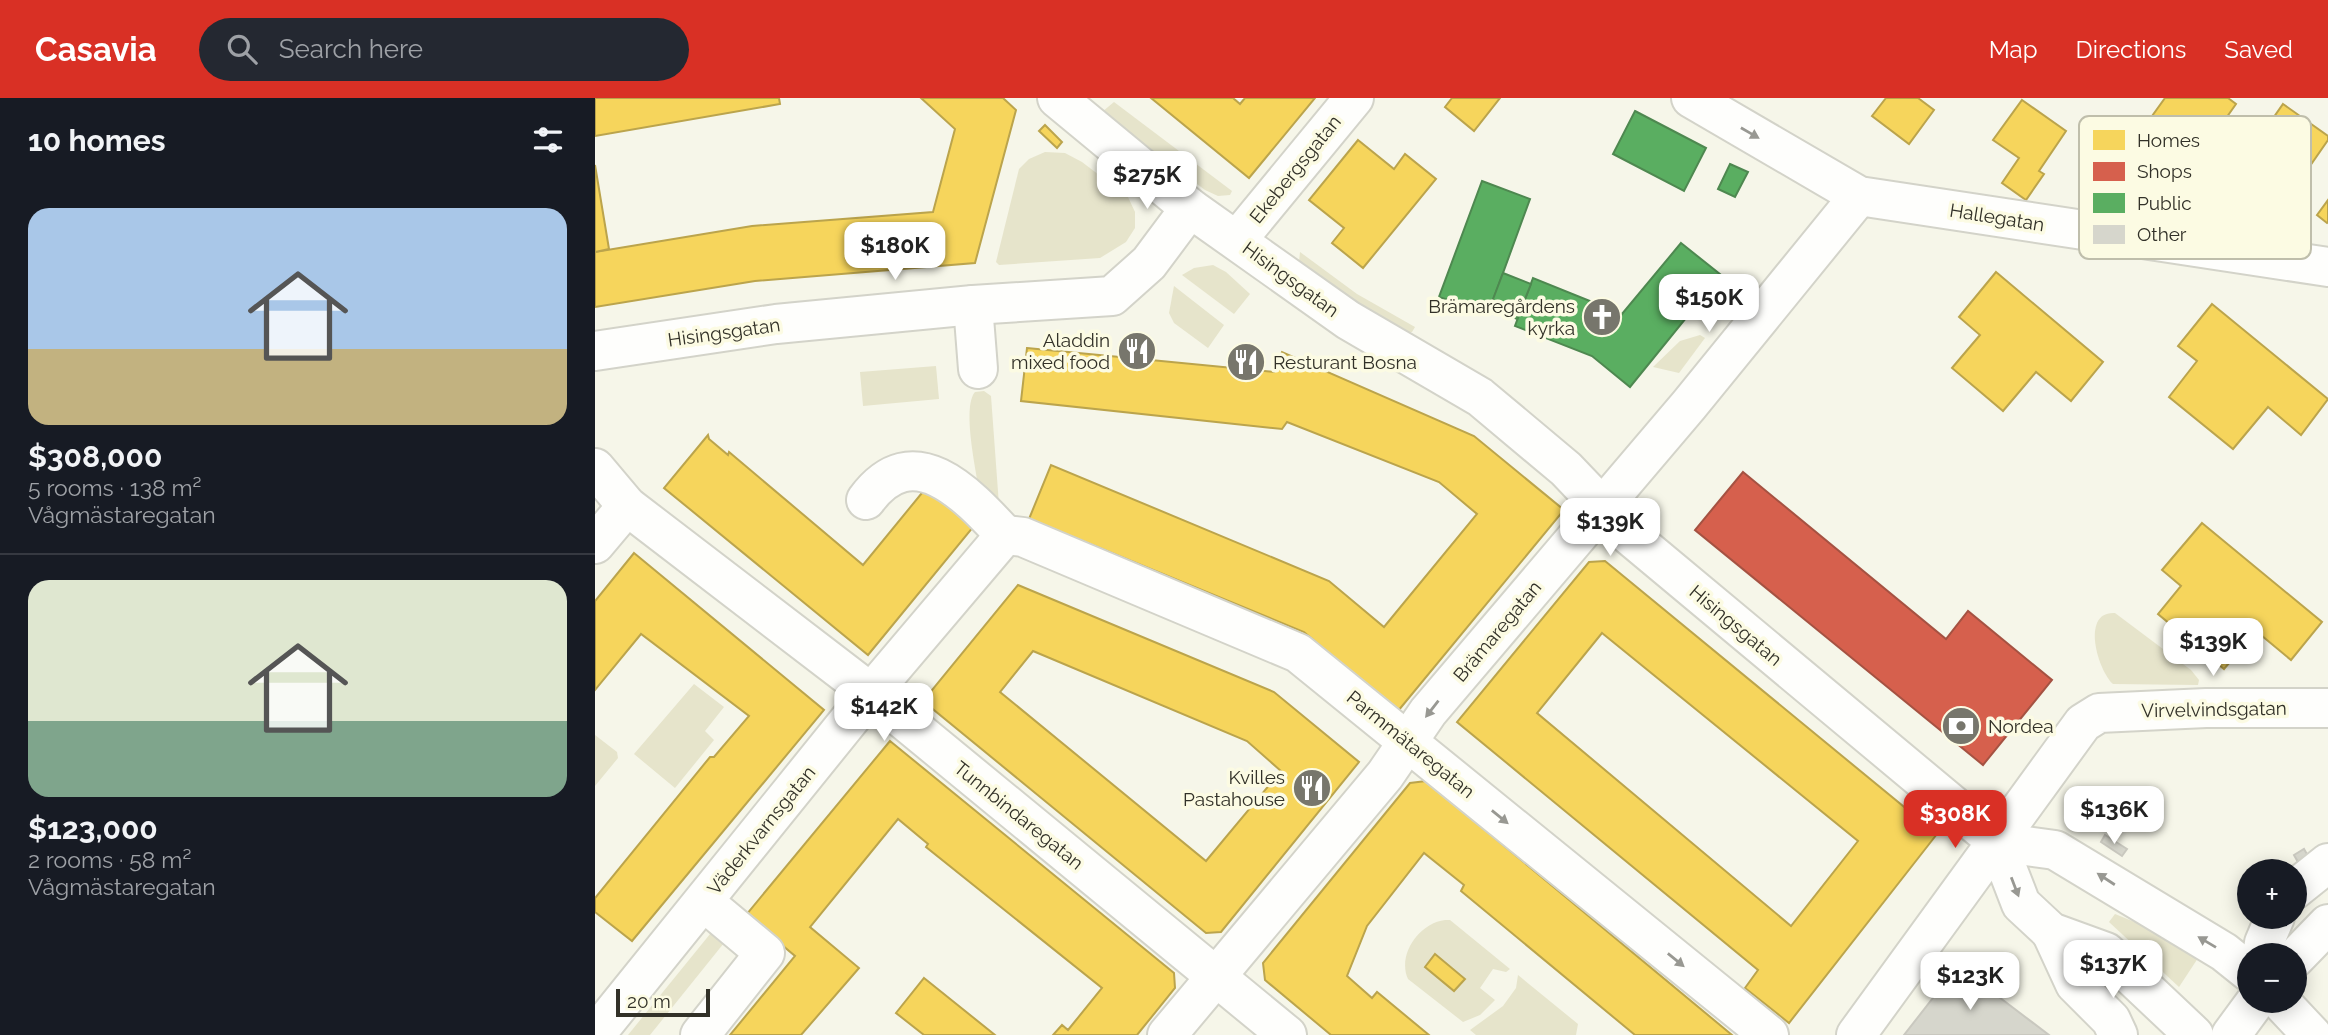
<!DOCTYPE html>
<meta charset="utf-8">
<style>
:root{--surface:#171b24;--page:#242831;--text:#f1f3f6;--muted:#9ea1a6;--line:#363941;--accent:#d93025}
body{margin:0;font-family:Raleway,sans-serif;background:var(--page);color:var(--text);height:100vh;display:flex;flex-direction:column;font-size:26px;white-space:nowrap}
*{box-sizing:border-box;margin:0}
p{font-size:23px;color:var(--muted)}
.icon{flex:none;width:38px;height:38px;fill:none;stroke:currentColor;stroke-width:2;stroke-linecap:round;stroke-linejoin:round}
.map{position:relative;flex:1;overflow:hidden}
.drawer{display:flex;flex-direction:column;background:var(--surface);width:595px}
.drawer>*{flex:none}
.buttons{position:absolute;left:1642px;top:761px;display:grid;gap:14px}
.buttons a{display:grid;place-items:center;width:70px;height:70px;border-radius:50%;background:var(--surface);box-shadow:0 4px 18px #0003;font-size:35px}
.scale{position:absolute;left:21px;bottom:18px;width:94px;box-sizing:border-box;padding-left:7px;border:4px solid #323128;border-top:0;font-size:19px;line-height:24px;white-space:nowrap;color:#323128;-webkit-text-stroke:5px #fcfbe3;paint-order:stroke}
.price{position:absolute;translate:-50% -60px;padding:0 16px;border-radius:14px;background:#fff;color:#222;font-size:23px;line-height:46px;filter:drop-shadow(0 2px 4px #0008)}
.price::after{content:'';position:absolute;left:50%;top:42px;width:21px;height:16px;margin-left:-10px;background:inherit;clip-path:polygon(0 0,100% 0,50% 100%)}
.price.active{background:var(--accent);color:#fff}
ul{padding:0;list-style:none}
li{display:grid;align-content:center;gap:14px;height:371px;padding:0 28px}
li+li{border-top:2px solid var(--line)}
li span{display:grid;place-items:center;height:217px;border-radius:21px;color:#555}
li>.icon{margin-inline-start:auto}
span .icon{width:126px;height:126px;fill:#fffc;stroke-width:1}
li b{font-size:30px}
h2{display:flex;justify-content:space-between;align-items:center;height:84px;padding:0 28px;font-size:30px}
header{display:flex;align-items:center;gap:42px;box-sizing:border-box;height:98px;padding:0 35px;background:var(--accent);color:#fff}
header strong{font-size:33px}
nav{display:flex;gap:38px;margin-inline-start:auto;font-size:24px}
.search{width:490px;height:63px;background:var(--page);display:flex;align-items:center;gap:18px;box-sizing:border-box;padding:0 24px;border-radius:38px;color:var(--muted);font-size:26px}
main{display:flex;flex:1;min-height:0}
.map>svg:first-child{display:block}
</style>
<header>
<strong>Casavia</strong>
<div class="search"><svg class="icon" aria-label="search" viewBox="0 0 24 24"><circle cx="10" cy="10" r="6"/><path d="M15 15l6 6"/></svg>Search here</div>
<nav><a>Map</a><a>Directions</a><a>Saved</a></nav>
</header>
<main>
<section class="drawer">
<h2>10 homes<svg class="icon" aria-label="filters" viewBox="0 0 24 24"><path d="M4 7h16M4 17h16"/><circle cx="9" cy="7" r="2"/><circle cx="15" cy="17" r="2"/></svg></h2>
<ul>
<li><span style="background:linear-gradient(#a9c7e8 65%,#c2b280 0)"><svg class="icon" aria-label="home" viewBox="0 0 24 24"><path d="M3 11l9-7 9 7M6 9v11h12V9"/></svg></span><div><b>$308,000</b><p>5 rooms · 138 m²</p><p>Vågmästaregatan</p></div></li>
<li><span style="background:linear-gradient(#dfe7d0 65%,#7fa58c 0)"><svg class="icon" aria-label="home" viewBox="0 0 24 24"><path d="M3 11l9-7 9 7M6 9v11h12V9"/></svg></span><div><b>$123,000</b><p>2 rooms · 58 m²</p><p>Vågmästaregatan</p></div></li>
</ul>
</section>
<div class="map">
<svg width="1733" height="937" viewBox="0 0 1733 937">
<rect width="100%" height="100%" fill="#f6f6e9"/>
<g fill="#e6e4cb">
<polygon points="519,4 637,93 635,97 623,98 610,92 507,14"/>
<polygon points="450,54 470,55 487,64 533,99 540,114 540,130 531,144 505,160 404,167 401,164 424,71 434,61"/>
<polygon points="705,154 762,196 820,229 817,234 805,235 788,224 704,164"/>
<polygon points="618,167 631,174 655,196 639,216 587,177 599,170"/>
<polygon points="579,188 629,227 613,250 579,225 574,215"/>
<polygon points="1105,237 1110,240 1084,275 1058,269 1085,243"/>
<polygon points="341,268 344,301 268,308 265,274"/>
<path d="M389 293 396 298 404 407 384 392C381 371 367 309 380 294Z"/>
<path d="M1520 515 1596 572 1604 582 1603 587 1518 586C1503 573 1485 513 1520 515Z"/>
<polygon points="99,586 129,609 110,633 119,642 80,690 39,656"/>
<polygon points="0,637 22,654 23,660 0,688"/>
<polygon points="1520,816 1562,833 1605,857 1584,889 1514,824"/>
<path d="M850 822H855L915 871 911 874 898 871 885 890 900 902 885 917 868 924 813 881C802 857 824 825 850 822Z"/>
<polygon points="124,825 137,835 55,937 33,937"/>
<polygon points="923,877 983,926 981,937 881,937 875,932 908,908 921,890"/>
</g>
<g fill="#f6d55c" stroke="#bba44c" stroke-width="2" fill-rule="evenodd">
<polygon points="0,0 184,0 185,6 0,38"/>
<polygon points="326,0 408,0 421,12 380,165 160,183 0,209 0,154 157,128 338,114 360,31"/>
<polygon points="556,0 638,0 645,6 650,0 720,0 654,80"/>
<polygon points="857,0 905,0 879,33 850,9"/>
<polygon points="1291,0 1323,0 1339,12 1314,46 1277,18"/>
<polygon points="1570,0 1633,0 1641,6 1598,67 1547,32"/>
<polygon points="1427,2 1471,33 1444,73 1449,76 1431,102 1407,85 1424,60 1398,42"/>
<polygon points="1688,6 1733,38 1733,42 1692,101 1644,69"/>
<polygon points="450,27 467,44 462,50 444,33"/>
<polygon points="763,42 799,71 810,56 841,81 768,170 737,145 749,130 714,102"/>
<polygon points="0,67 14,151 0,154"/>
<polygon points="1733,102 1733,124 1732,125 1722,117"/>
<polygon points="1401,174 1508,264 1476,303 1441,274 1408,313 1357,270 1385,237 1364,219"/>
<polygon points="1617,206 1733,301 1706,337 1673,309 1638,351 1574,299 1602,263 1583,248"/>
<polygon points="432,250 679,274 687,254 879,338 969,412 803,613 709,534 434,421 456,367 734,483 789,529 882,416 844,384 692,324 687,331 426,303"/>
<polygon points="113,337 114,341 133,357 134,354 268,467 331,390 379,428 273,557 69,390"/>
<polygon points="1607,425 1727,524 1696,562 1661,533 1629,571 1563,516 1586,488 1567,472"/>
<polygon points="39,455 229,612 37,843 0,814 0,800 115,659 119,659 154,618 46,536 0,592 0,503"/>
<path d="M1010 463 1342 736 1194 925 1150 890 1163 872 862 624 994 464ZM1007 535 1263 743 1196 828 942 615Z"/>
<path d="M423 487 679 594 764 664 626 834 611 835 328 603ZM438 553 652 643 686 673 611 763 405 594Z"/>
<polygon points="295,643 579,875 580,890 542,937 458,937 467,927 473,932 507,890 331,749 333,746 303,721 215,829 264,870 206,937 135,937 200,858 151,817"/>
<polygon points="831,683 1137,937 1040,937 866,793 869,787 829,755 772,828 752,878 777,900 782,894 834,937 736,937 670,882 668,865 815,685"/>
<polygon points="840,856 870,881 859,893 830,869"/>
<polygon points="329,880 400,937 329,937 301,915"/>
</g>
<polygon fill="#d6604d" stroke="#a55242" stroke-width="2" points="1148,374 1351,541 1373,513 1457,582 1388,667 1100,432"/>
<g fill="#5aae61" stroke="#4e8850" stroke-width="2">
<polygon points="1040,13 1111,50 1089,93 1018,56"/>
<polygon points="1135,66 1153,74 1140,99 1123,91"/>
<polygon points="887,83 935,101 893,216 844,199"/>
<polygon points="1086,145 1126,177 1035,289 997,258 920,228 938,180 1027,216"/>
<polygon points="908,175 936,186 922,221 895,209"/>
</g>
<g fill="#d6d6cc" stroke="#c9c8bf" stroke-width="2">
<polygon points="1510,737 1532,751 1527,758 1506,744"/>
<polygon points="1709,751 1713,758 1703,764 1699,757"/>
<polygon points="1363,868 1454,937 1309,937"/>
</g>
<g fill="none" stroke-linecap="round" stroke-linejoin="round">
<g stroke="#d3d3c9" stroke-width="42">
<g id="minor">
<polyline points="462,0 595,110 753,222 885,299 971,371 1035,438 1402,744"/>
<polyline points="1096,0 1264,98 1733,169"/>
<polyline points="642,142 759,0"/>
<polyline points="378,207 383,271"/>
<polyline points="0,253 181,226 378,207 517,198 554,165 595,110"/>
<polyline points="0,370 32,408 276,595 692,937"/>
<path d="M271 402C318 338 371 395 410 437"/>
<polyline points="410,437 428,439 703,555 1174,937"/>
<polyline points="0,446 32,408"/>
<polyline points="1402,744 1460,752 1629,854 1654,874"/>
<polyline points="1402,744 1426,806 1456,834 1511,854 1599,937"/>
<polyline points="1699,792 1733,765"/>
<polyline points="1456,834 1480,886 1516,922 1523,937"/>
<polyline points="1667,858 1669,845 1680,819"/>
<polyline points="1685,903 1717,937"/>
<polyline points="0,937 276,595 410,437"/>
<polyline points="105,937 170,855 109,804"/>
<polyline points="572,937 790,677 833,614 1094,307 1264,98"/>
<polyline points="1261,937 1488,625 1504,615 1611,610 1733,610"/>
</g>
</g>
<g stroke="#d3d3c9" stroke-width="42">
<g id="major">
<polyline points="1699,861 1733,826"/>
<polyline points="1636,937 1661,903"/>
</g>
</g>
<use href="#minor" stroke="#fefefc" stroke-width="38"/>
<use href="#major" stroke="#fefefc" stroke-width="38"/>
</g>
<defs><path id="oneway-solid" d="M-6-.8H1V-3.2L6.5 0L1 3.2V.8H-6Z" transform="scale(1.75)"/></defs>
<g fill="#989892">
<use href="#oneway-solid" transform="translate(1155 35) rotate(30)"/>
<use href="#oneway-solid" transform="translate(837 611) rotate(128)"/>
<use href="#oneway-solid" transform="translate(905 719) rotate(39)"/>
<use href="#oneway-solid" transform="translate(1511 781) rotate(-147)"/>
<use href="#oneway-solid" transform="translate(1420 789) rotate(69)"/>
<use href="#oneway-solid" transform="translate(1612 844) rotate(-149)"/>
<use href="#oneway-solid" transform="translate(1081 862) rotate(39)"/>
</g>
<defs>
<g id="church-disc" transform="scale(2.0125)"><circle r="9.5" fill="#77766c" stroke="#fcfbe3"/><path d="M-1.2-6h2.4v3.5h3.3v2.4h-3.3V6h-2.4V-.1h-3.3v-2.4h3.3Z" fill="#fff"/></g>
<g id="restaurant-disc" transform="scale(2.0125)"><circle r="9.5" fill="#77766c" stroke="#fcfbe3"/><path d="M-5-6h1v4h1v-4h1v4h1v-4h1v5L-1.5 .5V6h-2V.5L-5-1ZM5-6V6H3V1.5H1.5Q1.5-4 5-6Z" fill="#fff"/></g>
<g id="bank-disc" transform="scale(2.0125)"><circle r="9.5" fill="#77766c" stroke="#fcfbe3"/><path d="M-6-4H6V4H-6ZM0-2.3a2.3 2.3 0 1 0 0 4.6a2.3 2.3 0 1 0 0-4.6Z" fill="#fff"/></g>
</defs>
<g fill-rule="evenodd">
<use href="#church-disc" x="1007" y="219"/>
<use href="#restaurant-disc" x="542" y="253"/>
<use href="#restaurant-disc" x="651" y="264"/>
<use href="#bank-disc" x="1366" y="628"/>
<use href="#restaurant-disc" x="717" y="690"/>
</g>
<g text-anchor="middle" stroke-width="7" stroke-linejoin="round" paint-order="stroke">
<g font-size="19" fill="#323128" stroke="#fcfbe3">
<text transform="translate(700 71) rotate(-51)" y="7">Ekebergsgatan</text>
<text transform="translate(1402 119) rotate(9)" y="7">Hallegatan</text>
<text transform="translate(696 181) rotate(36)" y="7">Hisingsgatan</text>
<text transform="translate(129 234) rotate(-8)" y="7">Hisingsgatan</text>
<text transform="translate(1141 527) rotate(40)" y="7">Hisingsgatan</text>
<text transform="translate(902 533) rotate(-50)" y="7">Brämaregatan</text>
<text transform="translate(1619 611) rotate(-1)" y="7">Virvelvindsgatan</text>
<text transform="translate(816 646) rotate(39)" y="7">Parmmätaregatan</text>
<text transform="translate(424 717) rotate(39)" y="7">Tunnbindaregatan</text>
<text transform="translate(166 732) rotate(-51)" y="7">Väderkvarnsgatan</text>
</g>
<g font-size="19" fill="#323128" stroke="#fcfbe3" text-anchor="end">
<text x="980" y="215">Brämaregårdens<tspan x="980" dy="22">kyrka</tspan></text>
<text x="515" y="249">Aladdin<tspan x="515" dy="22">mixed food</tspan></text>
<text x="678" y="271" text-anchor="start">Resturant Bosna</text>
<text x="1393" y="635" text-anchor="start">Nordea</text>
<text x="690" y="686">Kvilles<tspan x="690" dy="22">Pastahouse</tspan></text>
</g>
</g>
<rect x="1484" y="18" width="232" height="143" rx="10" fill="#fcfbe3" stroke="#bfbeab" stroke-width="2"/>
<rect x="1498" y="32" width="32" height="20" fill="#f6d55c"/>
<rect x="1498" y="64" width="32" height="19" fill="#d6604d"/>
<rect x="1498" y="95" width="32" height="20" fill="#5aae61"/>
<rect x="1498" y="127" width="32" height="19" fill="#d6d6cc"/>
<g font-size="19" fill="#323128">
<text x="1542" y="49">Homes</text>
<text x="1542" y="80">Shops</text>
<text x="1542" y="112">Public</text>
<text x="1542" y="143">Other</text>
</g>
</svg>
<div class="buttons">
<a>+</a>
<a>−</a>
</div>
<div class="scale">20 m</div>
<b class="price" style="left:552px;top:113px">$275K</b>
<b class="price" style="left:300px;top:184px">$180K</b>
<b class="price" style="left:1114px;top:236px">$150K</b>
<b class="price" style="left:1015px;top:460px">$139K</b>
<b class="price" style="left:1618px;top:580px">$139K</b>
<b class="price" style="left:289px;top:645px">$142K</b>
<b class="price" style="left:1519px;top:748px">$136K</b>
<b class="price active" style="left:1360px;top:752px">$308K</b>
<b class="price" style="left:1518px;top:902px">$137K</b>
<b class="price" style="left:1375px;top:914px">$123K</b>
</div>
</main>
